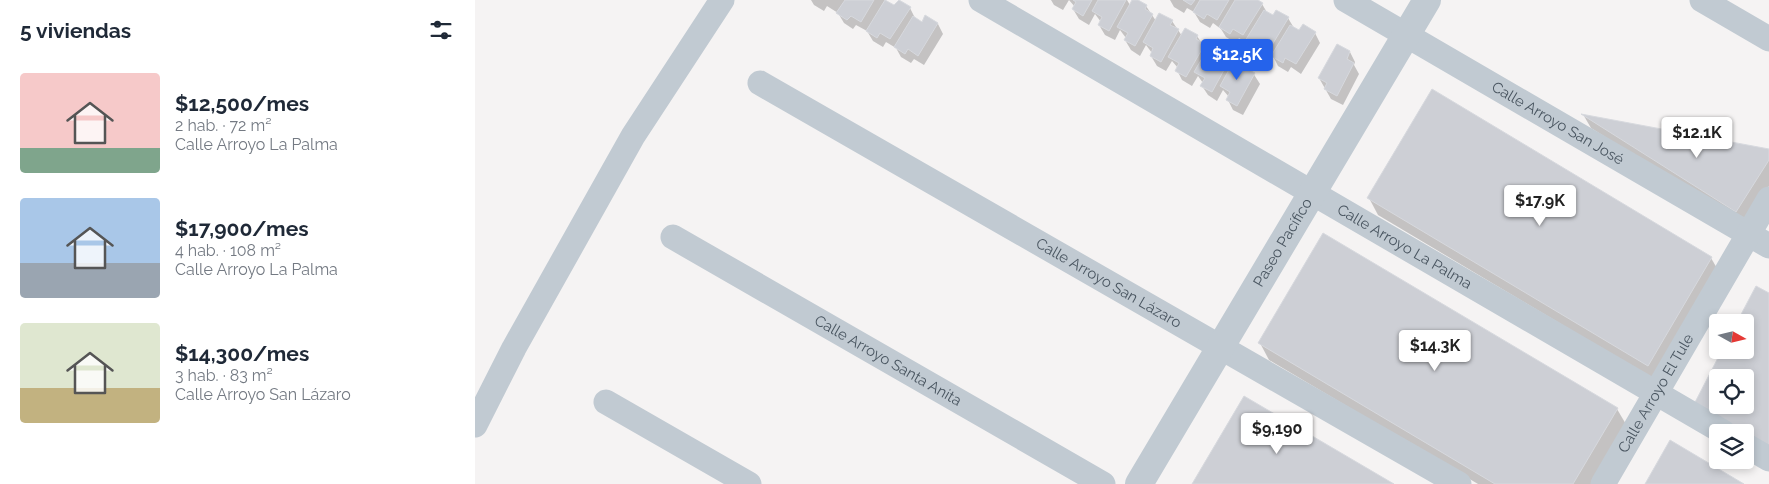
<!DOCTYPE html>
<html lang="es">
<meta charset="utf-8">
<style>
:root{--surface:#fff;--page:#f6f6f7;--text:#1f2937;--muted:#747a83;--accent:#2563eb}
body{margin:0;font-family:Raleway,sans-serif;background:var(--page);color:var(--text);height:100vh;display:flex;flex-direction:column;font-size:19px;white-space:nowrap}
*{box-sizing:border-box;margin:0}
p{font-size:16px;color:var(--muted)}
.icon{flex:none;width:28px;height:28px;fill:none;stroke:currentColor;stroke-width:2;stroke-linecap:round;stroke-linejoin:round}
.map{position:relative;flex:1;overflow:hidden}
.side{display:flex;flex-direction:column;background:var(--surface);width:475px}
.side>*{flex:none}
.needle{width:32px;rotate:98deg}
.tools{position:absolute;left:1234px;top:314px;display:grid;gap:10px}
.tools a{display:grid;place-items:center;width:45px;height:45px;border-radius:5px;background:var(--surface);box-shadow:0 2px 8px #0003;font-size:25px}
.price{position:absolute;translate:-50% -42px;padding:0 11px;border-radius:5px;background:#fff;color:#222;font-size:16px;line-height:32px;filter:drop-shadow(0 1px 2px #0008)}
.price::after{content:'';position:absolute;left:50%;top:30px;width:15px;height:11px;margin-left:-8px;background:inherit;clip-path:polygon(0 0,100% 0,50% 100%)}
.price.active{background:var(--accent);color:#fff}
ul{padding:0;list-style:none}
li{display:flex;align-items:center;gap:15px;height:125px;padding:0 20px}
li span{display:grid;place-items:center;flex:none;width:140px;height:100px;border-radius:5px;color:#555}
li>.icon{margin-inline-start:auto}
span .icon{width:60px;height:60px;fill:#fffc;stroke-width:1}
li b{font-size:21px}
h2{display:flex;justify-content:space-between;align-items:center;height:60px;padding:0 20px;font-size:21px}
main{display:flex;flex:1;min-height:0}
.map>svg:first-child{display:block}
</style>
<main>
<section class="side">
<h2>5 viviendas<svg class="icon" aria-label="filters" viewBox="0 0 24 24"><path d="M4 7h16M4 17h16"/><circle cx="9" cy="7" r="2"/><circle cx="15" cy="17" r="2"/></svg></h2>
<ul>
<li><span style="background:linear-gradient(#f6c9c9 75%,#7fa58c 0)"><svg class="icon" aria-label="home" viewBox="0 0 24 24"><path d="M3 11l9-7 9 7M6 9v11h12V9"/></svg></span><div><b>$12,500/mes</b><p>2 hab. · 72 m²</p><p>Calle Arroyo La Palma</p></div></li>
<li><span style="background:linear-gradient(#a9c7e8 65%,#9aa5b1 0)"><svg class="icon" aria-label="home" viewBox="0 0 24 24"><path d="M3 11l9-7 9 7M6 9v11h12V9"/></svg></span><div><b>$17,900/mes</b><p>4 hab. · 108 m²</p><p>Calle Arroyo La Palma</p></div></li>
<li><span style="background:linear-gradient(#dfe7d0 65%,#c2b280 0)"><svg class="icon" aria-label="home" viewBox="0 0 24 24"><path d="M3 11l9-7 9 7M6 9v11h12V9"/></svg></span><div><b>$14,300/mes</b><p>3 hab. · 83 m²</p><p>Calle Arroyo San Lázaro</p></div></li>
</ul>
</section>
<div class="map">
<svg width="1294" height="484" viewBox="0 0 1294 484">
<rect width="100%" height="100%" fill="#f5f3f3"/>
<g fill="#0003" fill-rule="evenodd">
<polygon points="336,0 410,0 420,7 435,8 440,18 448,23 451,17 463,24 468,34 449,65 439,59 436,63 426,57 421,48 411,42 408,47 398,41 392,31 381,25 378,29 369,23 363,13 352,6 349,11 339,5"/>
<polygon points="576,0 594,0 588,10 579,5"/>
<polygon points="594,0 652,0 655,5 658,0 661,0 671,6 681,21 697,21 707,36 710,30 722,36 732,51 748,51 757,66 773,65 785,84 768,115 758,110 753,100 754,97 748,90 742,101 733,95 727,86 728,83 723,76 717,86 707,80 702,70 703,68 697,61 691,71 682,66 676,56 677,53 671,45 665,56 656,50 650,40 651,38 645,30 640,40 630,35 624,25 626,22 620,14 614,25 604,19 598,9 600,7"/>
<polygon points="695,0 781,0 787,4 793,14 798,17 813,18 819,28 825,32 840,33 845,43 826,74 816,67 813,72 803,66 799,58 790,52 787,57 777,51 772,43 764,38 761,43 751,37 746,29 738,23 735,28 725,22 719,12 712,8 709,13 699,7"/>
<polygon points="862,45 875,52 880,62 879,65 884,74 868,105 856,99 844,78"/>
<polygon points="1109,116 1294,150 1294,186 1270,225 1116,128"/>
<polygon points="894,198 1236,258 1246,275 1183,382 903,215"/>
<path d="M1281 288 1294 295 1270 432H1242L1226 429 1249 350H1270V322H1263ZM1242 378H1270V405H1242Z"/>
<polygon points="785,343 1142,409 1152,426 1118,484 1003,484 794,360"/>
</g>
<g fill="#cdcfd5" stroke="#d7d9de" fill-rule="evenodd">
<polygon points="370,0 399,0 386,22 376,16 372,20 361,13"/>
<polygon points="410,0 419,5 424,0 436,7 415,39 405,33 402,38 391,31"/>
<polygon points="598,0 617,0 608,16 597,9 601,2"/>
<polygon points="623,0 651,0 634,31 623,25 627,17 617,11"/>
<polygon points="657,0 663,0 672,5 670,9 678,14 660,46 649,40 653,33 642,27"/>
<polygon points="708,0 720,0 716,5"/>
<polygon points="725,0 754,0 742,20 732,14 729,19 718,12"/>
<polygon points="760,0 783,0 788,3 768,35 758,29 755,34 744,27"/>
<polygon points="789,10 798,15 801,10 814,17 794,50 784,43 781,48 770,41"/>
<polygon points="684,13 698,20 695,25 704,29 686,62 675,56 678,48 668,42"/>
<polygon points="450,15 463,23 443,56 433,49 430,54 419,47 438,16 447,22"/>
<polygon points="828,24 841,32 821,64 810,58 808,63 796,56 815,25 824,30"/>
<polygon points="710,28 723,35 721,39 730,44 711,77 700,71 704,63 693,57"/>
<polygon points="736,43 749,50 747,54 755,59 737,92 725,86 730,78 719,72"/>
<polygon points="862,44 875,51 872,59 879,63 862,96 849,89 852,83 843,78"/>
<polygon points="761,57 774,64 772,69 780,73 762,106 751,100 755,92 745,86"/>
<polygon points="957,89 1237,257 1173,366 892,198"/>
<polygon points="1106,114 1294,149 1294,160 1261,212"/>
<polygon points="848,233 1143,408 1098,484 1020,484 783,343"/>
<path d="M1281 286 1294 293V454L1270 441V432H1253L1215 412 1247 350H1270V322H1262ZM1242 378H1270V405H1242Z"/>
<polygon points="769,396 919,484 717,484"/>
<polygon points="1195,440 1269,484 1170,484"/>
</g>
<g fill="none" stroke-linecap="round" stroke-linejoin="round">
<g stroke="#c1cad2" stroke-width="25">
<path id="s1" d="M506 0 1248 432"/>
<path id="s2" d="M871 0 1294 246"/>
<polyline points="1227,0 1294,39"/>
<path id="s3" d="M285 83 984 484"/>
<path id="s4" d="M198 237 628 484"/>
<polyline points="131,402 274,484"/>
<polyline points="0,425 39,348 158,136 247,0"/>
<polyline points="1270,445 1294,459"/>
<path id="s5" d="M1128 484 1294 199"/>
</g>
<path stroke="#c1cad2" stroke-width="28" id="s6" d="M664 484 952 0"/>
</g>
<g text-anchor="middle" stroke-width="5" stroke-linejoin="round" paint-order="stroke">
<g font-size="15" fill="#4a5661" stroke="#fff">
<text dy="5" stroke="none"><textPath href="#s2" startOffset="245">Calle Arroyo San José</textPath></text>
<text dy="5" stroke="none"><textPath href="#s6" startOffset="281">Paseo Pacífico</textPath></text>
<text dy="5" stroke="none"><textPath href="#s1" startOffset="490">Calle Arroyo La Palma</textPath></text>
<text dy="5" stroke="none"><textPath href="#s3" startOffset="402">Calle Arroyo San Lázaro</textPath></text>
<text dy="5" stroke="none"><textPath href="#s4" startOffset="248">Calle Arroyo Santa Anita</textPath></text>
<text dy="5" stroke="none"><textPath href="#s5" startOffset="105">Calle Arroyo El Tule</textPath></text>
</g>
</g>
</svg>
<div class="tools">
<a><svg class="needle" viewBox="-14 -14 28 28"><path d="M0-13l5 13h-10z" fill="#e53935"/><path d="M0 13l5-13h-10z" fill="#747a83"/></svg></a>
<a><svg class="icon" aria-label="locate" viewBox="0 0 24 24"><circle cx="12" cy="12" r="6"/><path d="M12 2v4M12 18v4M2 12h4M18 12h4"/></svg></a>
<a><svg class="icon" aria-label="layers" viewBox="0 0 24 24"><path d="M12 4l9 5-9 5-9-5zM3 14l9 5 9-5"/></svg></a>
</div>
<b class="price active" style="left:762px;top:81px">$12.5K</b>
<b class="price" style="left:1222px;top:159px">$12.1K</b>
<b class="price" style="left:1065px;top:227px">$17.9K</b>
<b class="price" style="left:960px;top:372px">$14.3K</b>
<b class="price" style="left:802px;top:455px">$9,190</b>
</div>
</main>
